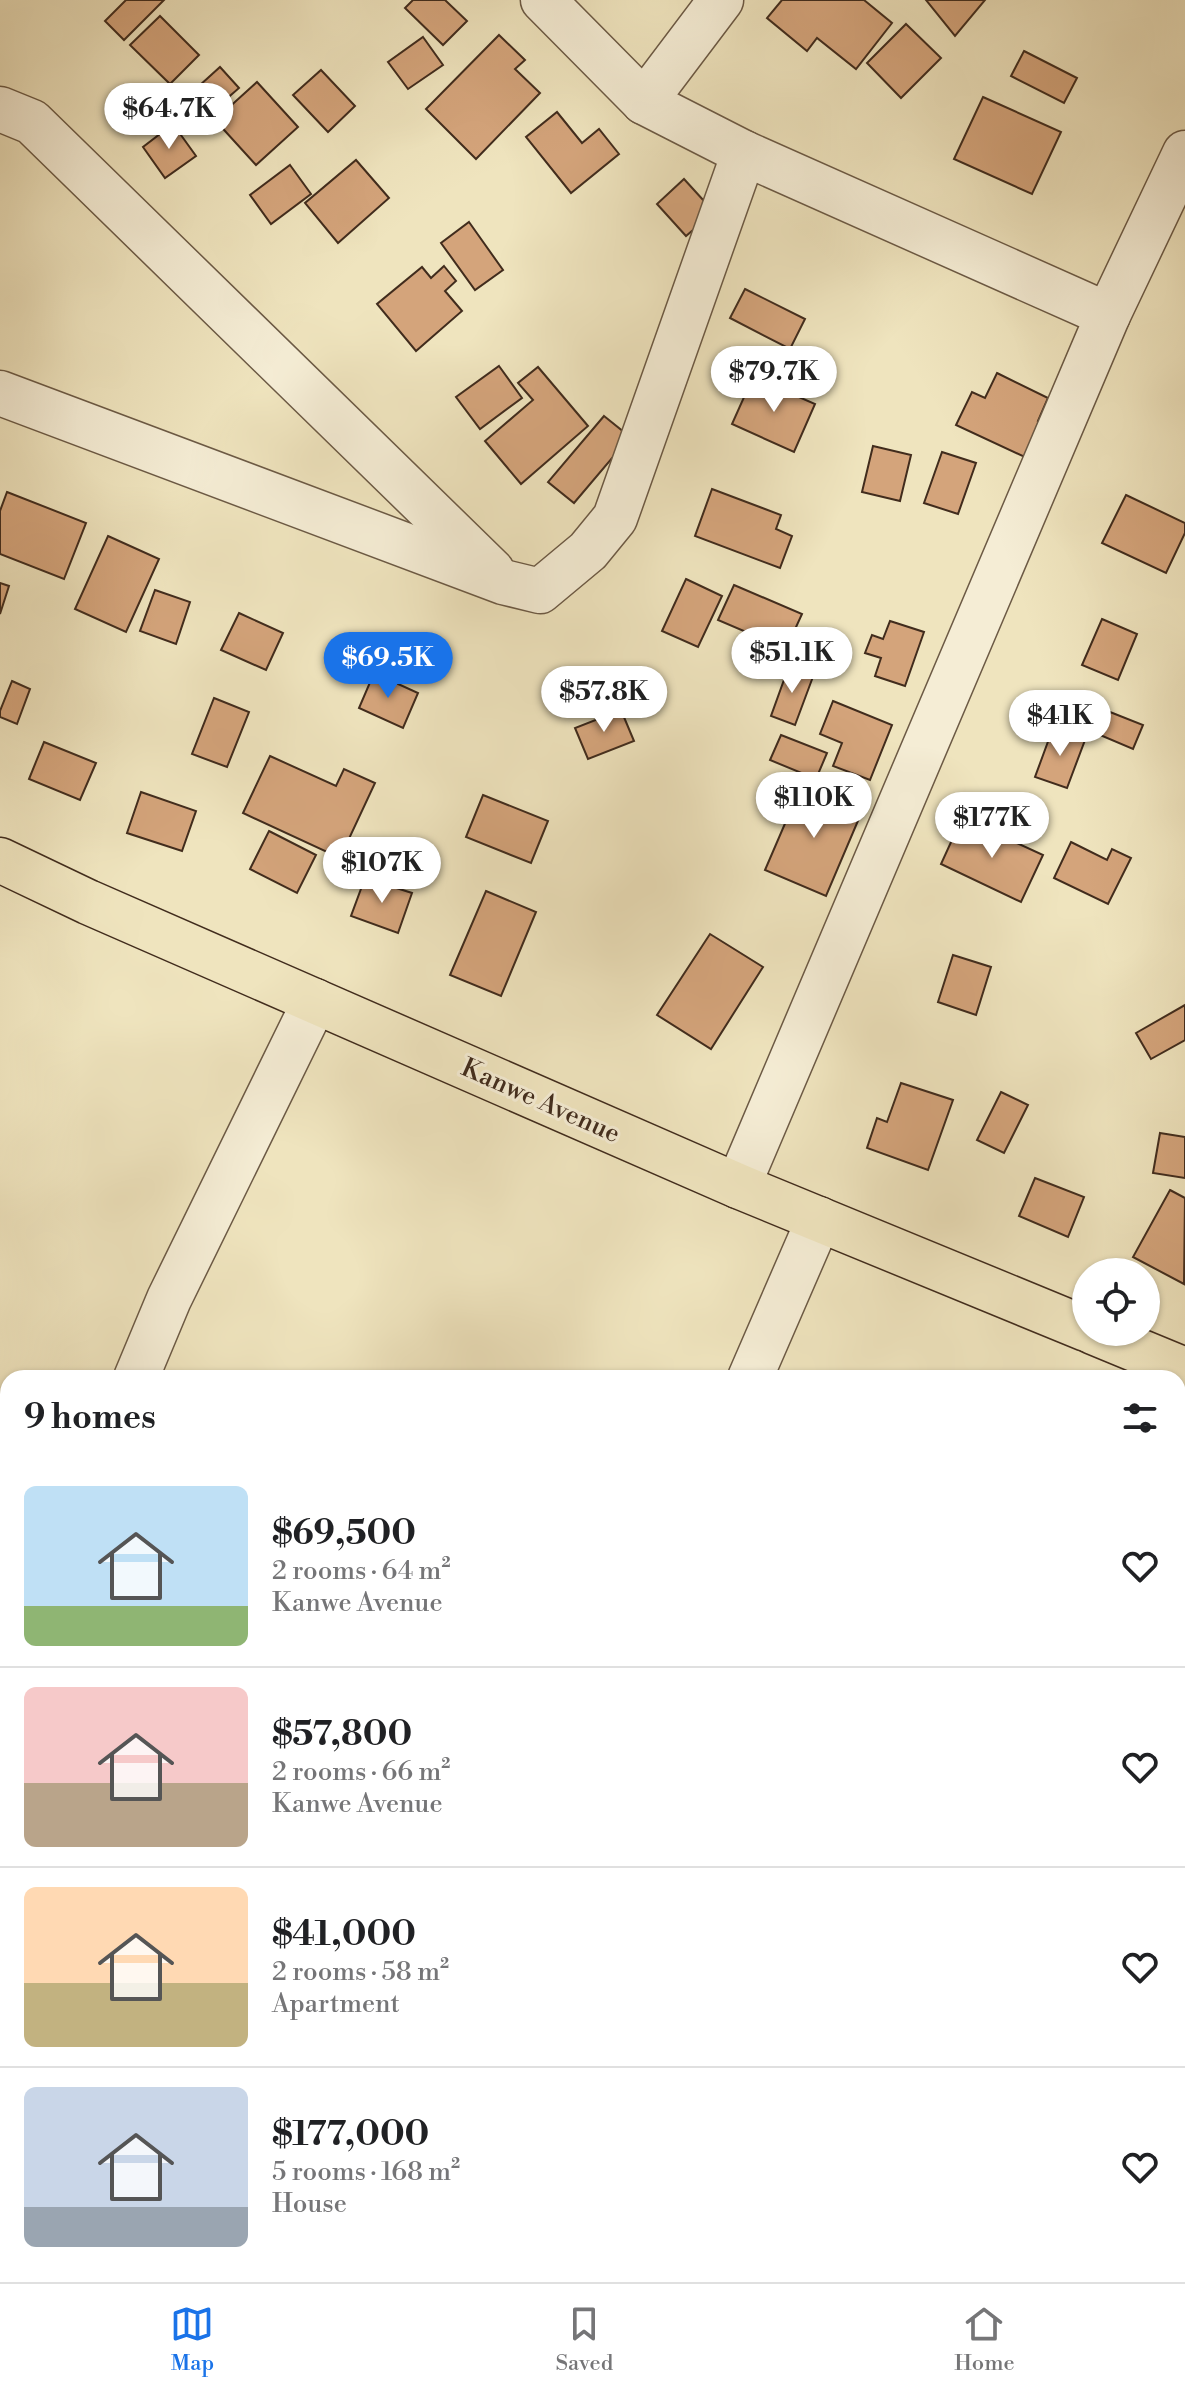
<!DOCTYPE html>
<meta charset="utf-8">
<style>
:root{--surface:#fff;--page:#f2f2f2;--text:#202124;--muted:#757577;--line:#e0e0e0;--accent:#1a73e8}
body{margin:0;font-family:"Libre Bodoni",serif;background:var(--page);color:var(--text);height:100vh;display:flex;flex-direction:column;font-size:30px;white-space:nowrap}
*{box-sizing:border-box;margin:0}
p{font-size:26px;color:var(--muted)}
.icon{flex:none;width:44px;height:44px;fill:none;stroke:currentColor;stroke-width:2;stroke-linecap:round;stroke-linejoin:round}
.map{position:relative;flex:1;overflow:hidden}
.panel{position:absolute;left:0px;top:1370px;width:1186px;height:912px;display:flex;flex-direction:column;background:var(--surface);border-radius:24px 24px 0 0;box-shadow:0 2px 6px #0004}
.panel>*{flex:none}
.controls{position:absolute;left:1072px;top:1258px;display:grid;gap:16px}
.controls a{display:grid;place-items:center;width:88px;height:88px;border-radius:50%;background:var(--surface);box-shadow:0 2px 6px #0004;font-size:40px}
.price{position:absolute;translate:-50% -68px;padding:0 18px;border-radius:28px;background:#fff;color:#222;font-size:26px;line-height:52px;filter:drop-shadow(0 2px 4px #0008)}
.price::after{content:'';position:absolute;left:50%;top:48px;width:24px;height:18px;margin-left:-12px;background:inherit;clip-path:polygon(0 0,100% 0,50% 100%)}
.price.selected{background:var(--accent);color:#fff}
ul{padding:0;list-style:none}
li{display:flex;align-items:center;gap:24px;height:200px;padding:0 24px}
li+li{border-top:2px solid var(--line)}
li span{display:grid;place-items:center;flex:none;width:224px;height:160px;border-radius:12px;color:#555}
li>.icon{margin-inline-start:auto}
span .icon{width:96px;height:96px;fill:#fffc;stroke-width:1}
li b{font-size:34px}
h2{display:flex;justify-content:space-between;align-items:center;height:96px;padding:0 24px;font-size:34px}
.dock{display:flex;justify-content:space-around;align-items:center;height:112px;border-top:2px solid var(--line);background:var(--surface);font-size:22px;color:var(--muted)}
.dock a{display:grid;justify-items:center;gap:4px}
.dock .selected{color:var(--accent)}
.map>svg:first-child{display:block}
</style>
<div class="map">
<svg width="1185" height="2282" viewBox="0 0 1185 2282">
<rect width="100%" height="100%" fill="#efe4be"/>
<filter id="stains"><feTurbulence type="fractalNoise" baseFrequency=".0025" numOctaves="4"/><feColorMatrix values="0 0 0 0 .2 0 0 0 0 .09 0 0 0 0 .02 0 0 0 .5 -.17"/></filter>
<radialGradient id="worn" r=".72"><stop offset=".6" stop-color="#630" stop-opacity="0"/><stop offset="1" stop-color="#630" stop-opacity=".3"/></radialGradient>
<g fill="#d4a47b" stroke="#412c1d" stroke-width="2">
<polygon points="126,0 164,0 124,40 105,21"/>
<polygon points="413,0 445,0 467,21 443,45 405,8"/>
<polygon points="782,0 864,0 892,23 856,69 817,38 807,51 767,18"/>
<polygon points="926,0 985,0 955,36"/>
<polygon points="160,16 199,55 170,84 130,45"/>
<polygon points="906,24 941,58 901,98 867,63"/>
<polygon points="499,35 525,60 515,69 540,93 476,159 426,109"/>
<polygon points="423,37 443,65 408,89 388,62"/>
<polygon points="1024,51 1077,78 1064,103 1011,76"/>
<polygon points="220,67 239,88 208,115 189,95"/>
<polygon points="321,70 355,106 328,132 293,95"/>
<polygon points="257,82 298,127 256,165 215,120"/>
<polygon points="983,97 1061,132 1032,194 954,159"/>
<polygon points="557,112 582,143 599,129 619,154 571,193 526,137"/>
<polygon points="173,124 196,156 165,178 143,147"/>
<polygon points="356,160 389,198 338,243 305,203"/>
<polygon points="290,165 311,194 271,224 250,195"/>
<polygon points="684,179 714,212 686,236 657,204"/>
<polygon points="469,222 503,270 475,290 441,243"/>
<polygon points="444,266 456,281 445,291 462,311 416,351 377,304 422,267 431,278"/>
<polygon points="745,289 805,319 790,349 730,318"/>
<polygon points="499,366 522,398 480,429 456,397"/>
<polygon points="538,367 588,426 521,484 485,441 533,400 518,383"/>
<polygon points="997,373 1048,398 1038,421 1044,423 1027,458 956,425 972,392 985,398"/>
<polygon points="753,377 815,404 794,452 732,424"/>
<polygon points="604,416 630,437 574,503 548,482"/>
<polygon points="873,446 911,455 900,501 862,492"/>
<polygon points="942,452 976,463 958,514 924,503"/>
<polygon points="712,489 781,515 776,529 792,536 780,568 695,536"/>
<polygon points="7,492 86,523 64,579 0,554 0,511"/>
<polygon points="1126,495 1185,523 1185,533 1166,573 1102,543"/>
<polygon points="108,536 159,559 126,632 75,609"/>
<polygon points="686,579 722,596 698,647 662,631"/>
<polygon points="0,583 9,586 0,614"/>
<polygon points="734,585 802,614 786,649 718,620"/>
<polygon points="155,590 190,602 176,644 140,631"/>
<polygon points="239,613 283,633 266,670 221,650"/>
<polygon points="1102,619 1137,634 1118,680 1082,665"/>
<polygon points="890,621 924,632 905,686 875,676 881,658 865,653 872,635 883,639"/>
<polygon points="789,666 814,674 795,725 771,716"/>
<polygon points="374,673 418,693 403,728 359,708"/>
<polygon points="12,681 30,689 17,724 0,717 0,711"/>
<polygon points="214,698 249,712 227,767 192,754"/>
<polygon points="833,701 892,725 870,780 833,766 842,743 820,734"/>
<polygon points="621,710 634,741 588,759 575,728"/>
<polygon points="1110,712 1143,725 1133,749 1100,735"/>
<polygon points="1053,728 1085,740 1067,788 1035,777"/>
<polygon points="781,735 827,753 816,779 770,760"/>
<polygon points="44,742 96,763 80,800 29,779"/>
<polygon points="270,756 336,786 344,769 375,783 340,858 243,813"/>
<polygon points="802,784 863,809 826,896 765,870"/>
<polygon points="141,792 196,811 182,851 127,833"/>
<polygon points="483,795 548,821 531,863 466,837"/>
<polygon points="962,818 1043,855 1021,902 941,864"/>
<polygon points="269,831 316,855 297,893 250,869"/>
<polygon points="1071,842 1107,860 1112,849 1131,858 1108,904 1054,878"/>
<polygon points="365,878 412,893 398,933 351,916"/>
<polygon points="486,891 536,912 501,996 450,975"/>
<polygon points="710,934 763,967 711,1049 657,1015"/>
<polygon points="953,955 991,967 976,1015 938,1002"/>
<polygon points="1185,1005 1185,1040 1151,1059 1136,1033"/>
<polygon points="901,1083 953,1100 928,1170 867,1148 877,1118 887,1122"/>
<polygon points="1001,1092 1028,1105 1004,1153 977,1140"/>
<polygon points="1160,1133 1185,1137 1185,1178 1153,1173"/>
<polygon points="1035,1178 1084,1197 1068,1237 1019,1216"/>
<polygon points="1170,1190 1185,1198 1184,1284 1133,1257"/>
</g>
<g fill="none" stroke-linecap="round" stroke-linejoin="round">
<g stroke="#6c5a45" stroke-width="47">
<g id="minor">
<polyline points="543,0 644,102 744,153 1108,315 738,1186"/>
<polyline points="644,102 721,0"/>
<polyline points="0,109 32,122 492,571"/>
<polyline points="1108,315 1185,153"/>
<polyline points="0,393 503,582 540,591 588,551 615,518 744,153"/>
<polyline points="136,1378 169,1299 315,1001"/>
<polyline points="750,1378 819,1219"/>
<polyline points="1178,1455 1185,1443"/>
<polyline points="168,2282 176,2274"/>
</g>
</g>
<g stroke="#412c1d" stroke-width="47">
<g id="major">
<polyline points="0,860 88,902 738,1186 1086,1329"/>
<polyline points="1093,1332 1185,1370"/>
</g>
</g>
<use href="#minor" stroke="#f5edd5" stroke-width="44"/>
<use href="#major" stroke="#efe4be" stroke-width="44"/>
</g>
<g text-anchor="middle" stroke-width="6" stroke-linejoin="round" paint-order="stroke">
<g font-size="26" fill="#412c1d" stroke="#f5edd5">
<text transform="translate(541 1100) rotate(24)" y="9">Kanwe Avenue</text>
</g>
</g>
<rect width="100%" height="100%" filter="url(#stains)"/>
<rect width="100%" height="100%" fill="url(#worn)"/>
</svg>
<div class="controls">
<a><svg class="icon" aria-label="locate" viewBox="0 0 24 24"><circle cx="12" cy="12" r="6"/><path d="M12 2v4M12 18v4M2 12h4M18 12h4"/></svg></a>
</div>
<b class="price" style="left:169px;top:151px">$64.7K</b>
<b class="price" style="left:774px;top:414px">$79.7K</b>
<b class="price" style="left:792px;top:695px">$51.1K</b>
<b class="price selected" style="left:388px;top:700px">$69.5K</b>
<b class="price" style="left:604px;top:734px">$57.8K</b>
<b class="price" style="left:1060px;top:758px">$41K</b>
<b class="price" style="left:814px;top:840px">$110K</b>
<b class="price" style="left:992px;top:860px">$177K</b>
<b class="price" style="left:382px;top:905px">$107K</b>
<section class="panel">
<h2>9 homes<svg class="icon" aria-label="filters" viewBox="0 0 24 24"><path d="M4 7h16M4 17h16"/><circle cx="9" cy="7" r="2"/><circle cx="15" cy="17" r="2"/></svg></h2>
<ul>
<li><span style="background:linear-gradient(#bfe0f5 75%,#8fb573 0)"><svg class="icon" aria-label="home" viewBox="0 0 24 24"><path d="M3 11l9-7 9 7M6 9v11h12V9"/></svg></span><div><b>$69,500</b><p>2 rooms · 64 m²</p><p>Kanwe Avenue</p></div><svg class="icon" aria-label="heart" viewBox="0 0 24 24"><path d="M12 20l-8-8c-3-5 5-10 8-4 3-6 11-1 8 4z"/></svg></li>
<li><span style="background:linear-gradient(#f6c9c9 60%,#b9a48a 0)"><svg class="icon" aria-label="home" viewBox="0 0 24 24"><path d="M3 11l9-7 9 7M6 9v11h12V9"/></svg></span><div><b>$57,800</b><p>2 rooms · 66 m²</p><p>Kanwe Avenue</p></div><svg class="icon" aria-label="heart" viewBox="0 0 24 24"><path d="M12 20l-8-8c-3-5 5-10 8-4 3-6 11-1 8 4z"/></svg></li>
<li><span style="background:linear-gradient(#ffd9b3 60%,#c2b280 0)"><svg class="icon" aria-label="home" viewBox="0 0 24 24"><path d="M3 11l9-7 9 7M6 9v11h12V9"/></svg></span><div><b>$41,000</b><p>2 rooms · 58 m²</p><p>Apartment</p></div><svg class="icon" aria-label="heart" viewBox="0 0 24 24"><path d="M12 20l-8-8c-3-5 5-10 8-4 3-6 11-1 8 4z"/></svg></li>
<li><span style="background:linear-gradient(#c9d6e8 75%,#9aa5b1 0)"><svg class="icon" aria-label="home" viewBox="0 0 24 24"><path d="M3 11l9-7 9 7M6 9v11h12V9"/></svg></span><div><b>$177,000</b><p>5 rooms · 168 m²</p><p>House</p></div><svg class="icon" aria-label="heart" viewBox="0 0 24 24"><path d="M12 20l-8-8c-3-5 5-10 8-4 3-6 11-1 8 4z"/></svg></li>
</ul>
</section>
</div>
<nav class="dock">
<a class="selected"><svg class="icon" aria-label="map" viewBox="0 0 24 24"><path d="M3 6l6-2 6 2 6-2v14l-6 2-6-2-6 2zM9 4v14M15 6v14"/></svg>Map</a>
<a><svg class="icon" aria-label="saved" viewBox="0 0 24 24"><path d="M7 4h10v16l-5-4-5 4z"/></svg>Saved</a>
<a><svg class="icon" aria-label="home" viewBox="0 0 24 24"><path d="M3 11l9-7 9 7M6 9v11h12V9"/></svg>Home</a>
</nav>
